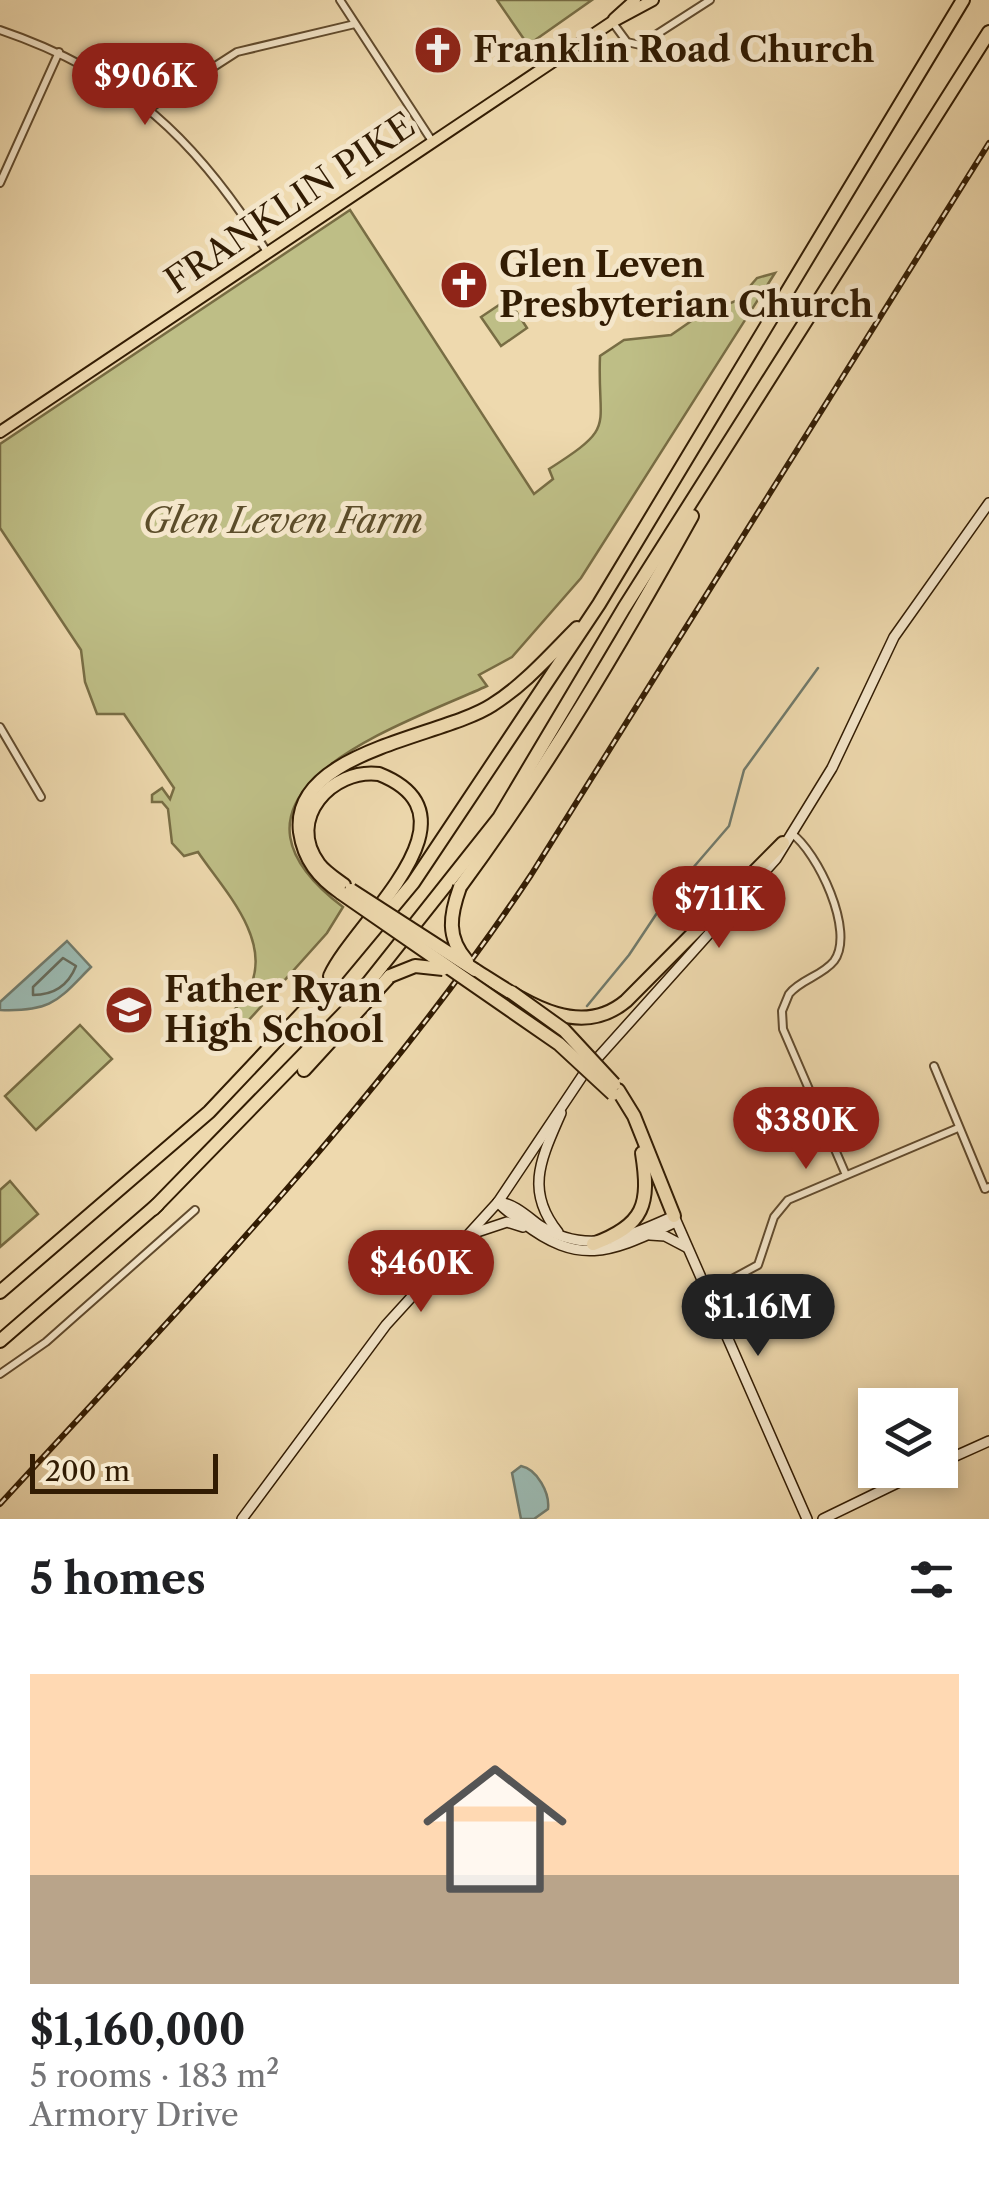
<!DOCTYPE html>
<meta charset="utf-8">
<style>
:root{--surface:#fff;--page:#f6f6f6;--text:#202124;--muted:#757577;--accent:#8f2418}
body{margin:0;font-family:"Libre Caslon Text",serif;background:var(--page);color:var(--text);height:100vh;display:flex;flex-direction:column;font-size:38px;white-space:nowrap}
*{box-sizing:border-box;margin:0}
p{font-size:32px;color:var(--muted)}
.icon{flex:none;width:55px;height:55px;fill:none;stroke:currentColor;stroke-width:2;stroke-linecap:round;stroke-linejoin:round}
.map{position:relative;height:1519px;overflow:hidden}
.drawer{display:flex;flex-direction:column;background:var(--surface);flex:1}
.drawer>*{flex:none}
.fabs{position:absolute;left:858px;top:1388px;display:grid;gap:20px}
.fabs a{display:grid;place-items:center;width:100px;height:100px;border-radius:0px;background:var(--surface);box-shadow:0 5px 15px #0003;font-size:50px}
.scale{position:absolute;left:30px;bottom:25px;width:188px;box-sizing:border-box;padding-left:10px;border:5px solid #321c03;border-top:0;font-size:28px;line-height:35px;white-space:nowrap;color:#321c03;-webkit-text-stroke:8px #f4e6ca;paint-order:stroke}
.price{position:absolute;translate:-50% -85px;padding:0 22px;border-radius:35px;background:var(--accent);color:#fff;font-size:32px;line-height:65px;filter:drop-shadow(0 2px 5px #0008)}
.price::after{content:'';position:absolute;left:50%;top:60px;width:30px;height:22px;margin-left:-15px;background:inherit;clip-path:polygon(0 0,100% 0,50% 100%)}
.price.on{background:#222;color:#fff}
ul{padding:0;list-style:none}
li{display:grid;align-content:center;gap:20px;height:530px;padding:0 30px}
li span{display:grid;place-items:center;height:310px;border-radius:0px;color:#555}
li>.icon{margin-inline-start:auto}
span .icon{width:180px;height:180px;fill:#fffc;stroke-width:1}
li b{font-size:42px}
h2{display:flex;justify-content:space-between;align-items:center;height:120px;padding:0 30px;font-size:42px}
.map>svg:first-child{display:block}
</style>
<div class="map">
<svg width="989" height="1519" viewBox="0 0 989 1519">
<rect width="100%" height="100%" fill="#eed9ae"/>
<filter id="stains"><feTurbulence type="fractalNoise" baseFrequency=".002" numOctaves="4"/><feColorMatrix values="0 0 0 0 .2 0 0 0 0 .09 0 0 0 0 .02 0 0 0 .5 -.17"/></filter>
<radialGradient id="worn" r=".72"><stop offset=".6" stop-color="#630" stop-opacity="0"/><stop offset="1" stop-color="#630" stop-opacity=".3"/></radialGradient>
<g fill="#bebe86" stroke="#786d44" stroke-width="2.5">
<polygon points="497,0 592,0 528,45"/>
<path d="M350 210 534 494 553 479 549 469C618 425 597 430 600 356L624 340 671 335 697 317 738 300 757 278 775 273 581 578 512 657 479 675 487 686C400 726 192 792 343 907L327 933 230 1041 218 1029C229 1016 244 1001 251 985 271 937 222 888 198 852L184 856 172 843 168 809 162 802H152V795L162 788 170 799 174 788 124 714H97L85 682 81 650 0 528V444Z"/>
<polygon points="508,299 527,328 501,346 481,317"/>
<polygon points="80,1025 112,1059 36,1130 5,1096"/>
<polygon points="10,1181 38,1214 0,1247 0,1190"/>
</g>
<g fill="#9bb9b1" stroke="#717a6b" stroke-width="2.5">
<path d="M67 941 91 967C58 1000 53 1012 0 1010V1002Z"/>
<path d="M521 1466C537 1469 550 1493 548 1509L534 1519H521L512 1473Z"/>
</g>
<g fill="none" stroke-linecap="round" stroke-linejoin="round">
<path stroke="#666a5a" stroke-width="2.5" d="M63 958 76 966C68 986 54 995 33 995V987Z"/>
<polyline stroke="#717a6b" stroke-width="2.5" points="587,1006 629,955 667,898 729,826 744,770 818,668"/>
<g stroke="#614b2e" stroke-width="10">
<g id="street">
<polyline points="340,0 432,141"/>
<polyline points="613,23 627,42 640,45 710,0"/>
<path d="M0 30C127 73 197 140 267 252"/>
<polyline points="150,108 237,52 355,24"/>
<polyline points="0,183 59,52"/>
<polyline points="0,727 41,797"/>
<path d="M791 833C817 851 856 932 834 961 822 976 801 979 789 994L782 1011 783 1029 846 1175"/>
<polyline points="934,1066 985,1189 989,1187"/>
<polyline points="708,1292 758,1265 774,1217 788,1200 958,1128"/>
<polyline points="0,1374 46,1342 195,1210"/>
</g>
</g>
<g stroke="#321c03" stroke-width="12">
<g id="secondary">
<path d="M498 1202C513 1203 527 1216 539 1225 587 1256 627 1237 674 1216L807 1519"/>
<path d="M498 1202C505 1211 514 1215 522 1222 581 1268 612 1251 674 1223"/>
<polyline points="477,1232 507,1222 523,1227"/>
<path d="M558 1232C524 1190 542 1157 561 1113"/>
<polyline points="650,1235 665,1236 686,1247"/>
<polyline points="940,1463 989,1441"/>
<polyline points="242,1519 386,1325 498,1202 585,1072 776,859 832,768 894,637 989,503"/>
<polyline points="823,1519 924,1470"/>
</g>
</g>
<g stroke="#321c03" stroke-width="14">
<g id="primary">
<polyline points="614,19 635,0"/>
<polyline points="0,432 612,22 653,0"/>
</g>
</g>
<g stroke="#321c03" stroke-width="16">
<g id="highway">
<path d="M460 887C547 769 621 644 692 516"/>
<path d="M341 893C319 878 304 860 300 832 290 751 443 737 492 705 524 685 550 655 577 628"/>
<path d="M475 970C520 998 577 1042 626 1001L783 843"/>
<path d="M330 976C355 921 487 817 379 774 332 768 285 819 319 864 325 872 336 879 344 885"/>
<polyline points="304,1070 390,976"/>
<polyline points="618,1090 634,1116 674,1216"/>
<polyline points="153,1209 346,1011 499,818 624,608 989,32"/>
<path d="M593 1244C645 1225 650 1204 642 1153"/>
<polyline points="0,1292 209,1112 324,990 413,883 599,604 963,0"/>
<polyline points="0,1341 157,1205"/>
</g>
</g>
<use href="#street" stroke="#f4e6ca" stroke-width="6"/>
<use href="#secondary" stroke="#f4e6ca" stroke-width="9"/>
<use href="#primary" stroke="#eed9ae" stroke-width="10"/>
<use href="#highway" stroke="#eed9ae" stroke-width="12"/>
<g stroke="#321c03" stroke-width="6">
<path id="rail" d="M0 1504C186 1301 378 1104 531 875L989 143"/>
</g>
<use href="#rail" stroke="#f4e6ca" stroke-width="2.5" stroke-dasharray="8" stroke-linecap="butt"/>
<g stroke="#321c03" stroke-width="16" stroke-linecap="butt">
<g id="highway-bridge">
<path d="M460 887C450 915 446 937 467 961"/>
<polyline points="351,890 475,970"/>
<polyline points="341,893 559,1044 613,1094"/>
<polyline points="390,976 415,966 443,969"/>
<polyline points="511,992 564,1030 614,1084"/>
</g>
</g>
<use href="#highway-bridge" stroke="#eed9ae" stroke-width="12"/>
</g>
<defs>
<g id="church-disc" transform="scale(2.5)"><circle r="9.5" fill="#8f2418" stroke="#f4e6ca"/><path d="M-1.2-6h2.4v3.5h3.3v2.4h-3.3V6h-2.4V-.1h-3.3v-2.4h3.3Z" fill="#fff"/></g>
<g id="university-disc" transform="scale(2.5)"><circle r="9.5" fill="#8f2418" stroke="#f4e6ca"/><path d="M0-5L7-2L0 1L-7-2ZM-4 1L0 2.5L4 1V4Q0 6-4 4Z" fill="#fff"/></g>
</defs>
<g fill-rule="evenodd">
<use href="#church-disc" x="438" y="50"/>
<use href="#church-disc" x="464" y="285"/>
<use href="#university-disc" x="129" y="1010"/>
</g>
<g text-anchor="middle" stroke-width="10" stroke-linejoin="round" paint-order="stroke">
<g font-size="35" font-weight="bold" fill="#321c03" stroke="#f4e6ca" text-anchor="start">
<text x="473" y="62">Franklin Road Church</text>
<text x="499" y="277">Glen Leven<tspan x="499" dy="40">Presbyterian Church</tspan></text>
<text x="164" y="1002">Father Ryan<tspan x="164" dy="40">High School</tspan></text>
</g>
<g font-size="35" fill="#321c03" stroke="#f4e6ca">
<text transform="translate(290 203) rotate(-34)" y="12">FRANKLIN PIKE</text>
</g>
<g font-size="35" font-style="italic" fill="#5c4d2a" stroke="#f4e6ca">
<text x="283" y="533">Glen Leven Farm</text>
</g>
</g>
<rect width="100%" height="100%" filter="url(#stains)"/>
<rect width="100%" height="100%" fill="url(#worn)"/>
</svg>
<div class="fabs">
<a><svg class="icon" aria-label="layers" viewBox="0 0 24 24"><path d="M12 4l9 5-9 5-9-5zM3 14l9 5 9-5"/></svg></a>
</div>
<div class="scale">200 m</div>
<b class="price" style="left:145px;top:128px">$906K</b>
<b class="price" style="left:719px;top:951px">$711K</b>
<b class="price" style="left:806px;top:1172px">$380K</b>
<b class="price" style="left:421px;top:1315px">$460K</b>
<b class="price on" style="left:758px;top:1359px">$1.16M</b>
</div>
<section class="drawer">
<h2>5 homes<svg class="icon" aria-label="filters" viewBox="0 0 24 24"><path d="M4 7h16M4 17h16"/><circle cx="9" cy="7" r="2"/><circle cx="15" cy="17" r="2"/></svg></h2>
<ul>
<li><span style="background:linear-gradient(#ffd9b3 65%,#b9a48a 0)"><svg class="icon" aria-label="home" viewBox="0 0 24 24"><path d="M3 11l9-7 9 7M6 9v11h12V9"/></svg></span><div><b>$1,160,000</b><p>5 rooms · 183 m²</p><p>Armory Drive</p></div></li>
</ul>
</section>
